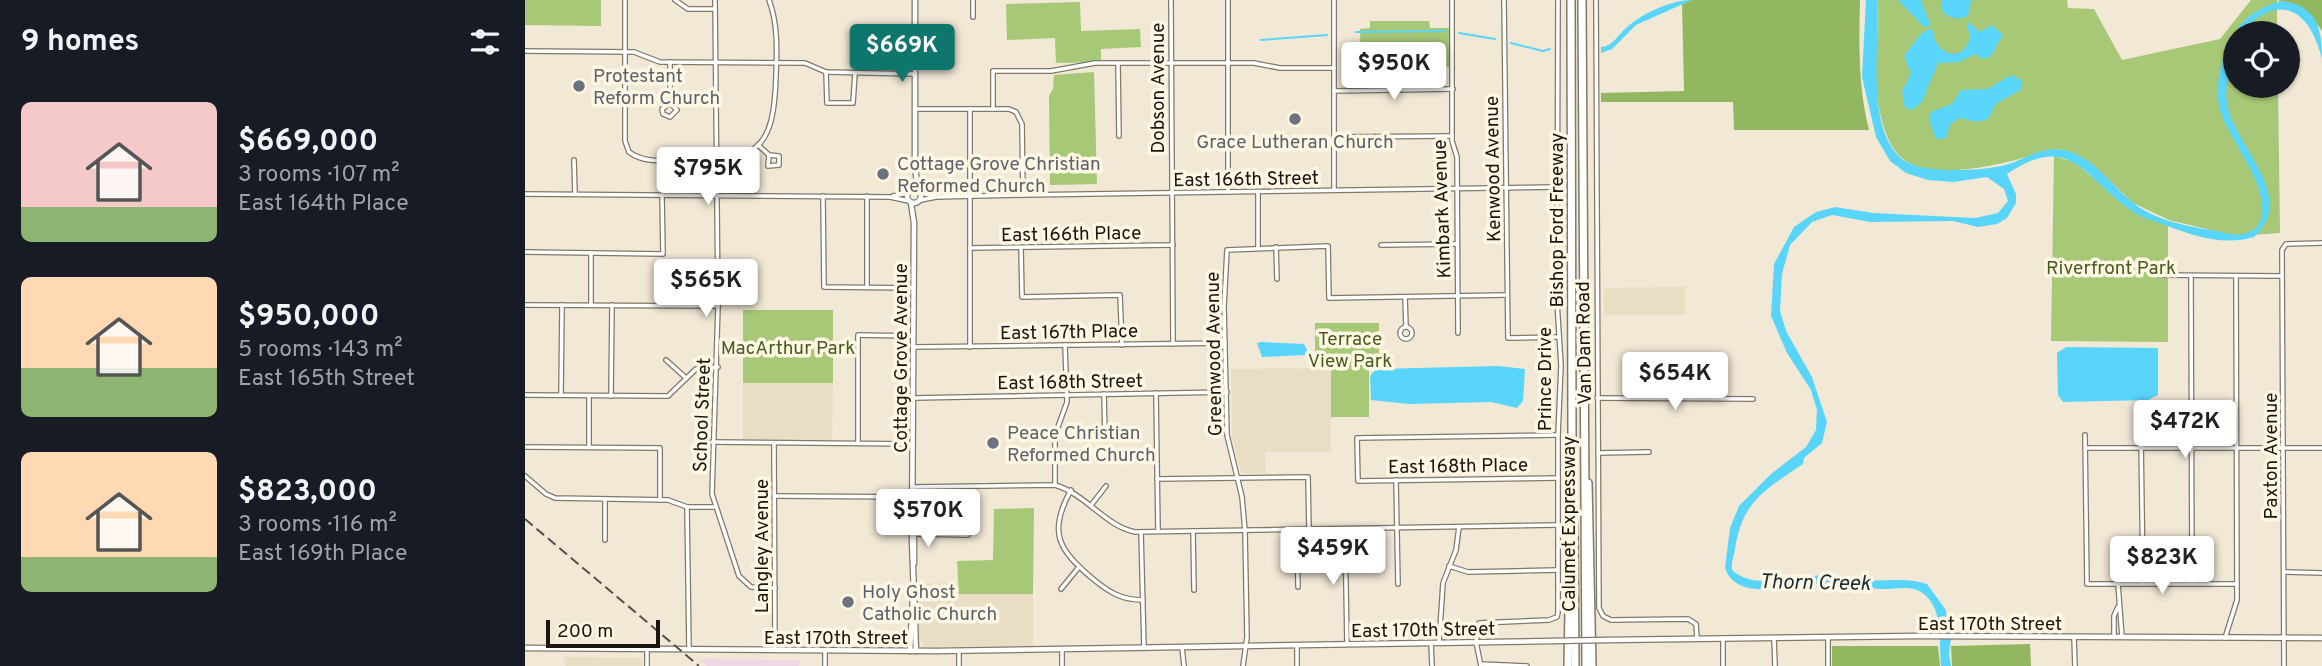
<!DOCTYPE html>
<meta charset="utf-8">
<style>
:root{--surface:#171b24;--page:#242831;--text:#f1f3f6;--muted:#9ea1a6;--accent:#0f766e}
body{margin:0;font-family:Overpass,sans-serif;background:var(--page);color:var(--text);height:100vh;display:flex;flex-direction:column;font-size:26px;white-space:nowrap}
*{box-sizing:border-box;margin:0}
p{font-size:23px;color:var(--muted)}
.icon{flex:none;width:38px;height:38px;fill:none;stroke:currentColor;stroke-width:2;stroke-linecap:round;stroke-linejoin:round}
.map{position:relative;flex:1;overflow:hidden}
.sheet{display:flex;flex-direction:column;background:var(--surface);width:525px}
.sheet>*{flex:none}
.buttons{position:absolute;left:1698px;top:21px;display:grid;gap:14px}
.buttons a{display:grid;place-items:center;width:77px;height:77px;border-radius:50%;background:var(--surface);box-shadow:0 2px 5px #0004;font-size:35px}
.scale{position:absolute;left:21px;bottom:18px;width:114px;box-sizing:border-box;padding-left:7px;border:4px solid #19150f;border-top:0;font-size:19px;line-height:24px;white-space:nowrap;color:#19150f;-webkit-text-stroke:5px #fff6e3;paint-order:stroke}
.price{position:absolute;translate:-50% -60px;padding:0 16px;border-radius:7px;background:#fff;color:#222;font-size:23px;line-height:46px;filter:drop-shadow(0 2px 4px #0008)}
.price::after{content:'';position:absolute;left:50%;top:42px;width:21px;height:16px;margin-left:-10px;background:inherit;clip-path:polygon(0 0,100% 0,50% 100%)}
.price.on{background:var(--accent);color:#fff}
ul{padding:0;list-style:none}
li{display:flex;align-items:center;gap:21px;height:175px;padding:0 21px}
li span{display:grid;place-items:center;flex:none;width:196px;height:140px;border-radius:10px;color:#555}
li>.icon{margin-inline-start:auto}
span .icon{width:84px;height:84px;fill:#fffc;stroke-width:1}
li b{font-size:30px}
h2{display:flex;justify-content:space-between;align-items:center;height:84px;padding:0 21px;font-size:30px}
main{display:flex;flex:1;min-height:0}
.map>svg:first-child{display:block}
</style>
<main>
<section class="sheet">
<h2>9 homes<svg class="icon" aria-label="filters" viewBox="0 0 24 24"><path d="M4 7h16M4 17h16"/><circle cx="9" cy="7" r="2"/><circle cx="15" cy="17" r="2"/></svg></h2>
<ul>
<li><span style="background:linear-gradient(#f6c9c9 75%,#8fb573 0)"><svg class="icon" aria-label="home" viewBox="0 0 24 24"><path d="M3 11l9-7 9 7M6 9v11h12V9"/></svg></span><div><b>$669,000</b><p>3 rooms · 107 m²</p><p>East 164th Place</p></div></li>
<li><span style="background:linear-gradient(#ffd9b3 65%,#8fb573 0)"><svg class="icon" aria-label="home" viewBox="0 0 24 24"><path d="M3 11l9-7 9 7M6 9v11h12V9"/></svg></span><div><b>$950,000</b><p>5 rooms · 143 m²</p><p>East 165th Street</p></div></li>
<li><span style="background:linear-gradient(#ffd9b3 75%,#8fb573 0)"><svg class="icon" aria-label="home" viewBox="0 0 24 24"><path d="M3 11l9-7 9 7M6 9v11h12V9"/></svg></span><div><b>$823,000</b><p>3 rooms · 116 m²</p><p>East 169th Place</p></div></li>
</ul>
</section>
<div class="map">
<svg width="1797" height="666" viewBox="0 0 1797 666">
<rect width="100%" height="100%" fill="#f1e8d6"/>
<polygon fill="#eed8e6" points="173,659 274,660 274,666 182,666"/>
<g fill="#e9ddc3">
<polygon points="1160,287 1160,315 1079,315 1079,288"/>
<polygon points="806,368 806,452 740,452 741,473 716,473 707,436 706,369"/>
<polygon points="218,383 308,383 307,440 218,439"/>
<polygon points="432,583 434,594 508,594 508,646 399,647 394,637 392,584"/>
<polygon points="39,657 117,658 117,666 40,666"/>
</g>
<g fill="#a6c877">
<polygon points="0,0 76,0 76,26 0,25"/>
<path d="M1352 0H1542L1543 8 1569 9 1597 60 1695 39 1726 0H1752V33H1710V86H1753L1755 233 1711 236 1644 220 1608 203 1567 164 1533 149C1496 158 1412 186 1378 159 1359 144 1353 108 1351 85 1349 57 1355 28 1352 0Z"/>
<polygon points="555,2 556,31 615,29 616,47 576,49 576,62 531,63 530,38 482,40 481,4"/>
<polygon points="845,21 904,21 905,28 925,28 925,67 836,67 835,29 845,28"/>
<polygon points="569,72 572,184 525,185 524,96 528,89 529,75"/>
<polygon points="1529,156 1549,162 1597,202 1643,226 1643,342 1526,341"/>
<rect x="218" y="310" width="90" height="73"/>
<polygon points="790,323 854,323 854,366 844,366 844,417 806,417 806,368 790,368"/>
<polygon points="509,508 508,594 434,594 432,561 468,560 469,509"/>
</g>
<g fill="#93b760">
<path d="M1165 0H1335C1334 44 1333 86 1344 130H1209L1208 102H1076V93L1159 91 1157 3Z"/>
<path d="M1752 0H1797V31C1784 11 1771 5 1752 0Z"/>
<polygon points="1505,644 1506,666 1427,666 1426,646"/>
<polygon points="1307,646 1413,646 1415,666 1307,666"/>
</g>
<g fill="#59d5fc">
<path d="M1167 0 1111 25 1087 49 1076 53V47C1087 47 1093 35 1101 28 1118 13 1146 0 1167 0Z"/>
<path d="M1341 0H1352C1356 42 1339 127 1377 159 1395 174 1453 171 1476 166 1501 161 1518 142 1546 152 1573 162 1588 188 1611 205 1635 222 1663 226 1691 231 1707 234 1715 239 1731 228 1755 197 1704 142 1695 110 1690 89 1694 67 1703 47 1714 21 1729 9 1756 1 1792 5 1797 28 1797 59 1791 35 1776 0 1743 12 1732 17 1724 23 1718 33H1710C1710 57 1698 80 1702 104 1709 146 1774 197 1729 237 1698 246 1669 236 1640 225 1630 221 1619 219 1610 213 1560 182 1549 129 1482 174L1491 194V203L1482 218 1472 224 1453 227 1428 221 1345 222 1307 215 1287 222 1265 245 1257 274 1255 311 1261 331 1287 377 1302 422 1297 443 1279 458 1278 464C1241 489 1217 501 1210 549 1209 556 1206 562 1207 570 1231 593 1279 573 1309 575 1320 575 1331 580 1342 580 1364 582 1378 577 1402 584L1421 610 1422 625 1427 630 1424 654 1426 666H1416C1414 645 1418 616 1404 599 1390 582 1372 590 1355 589 1337 587 1321 584 1302 584 1274 583 1212 605 1200 568L1205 528 1214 506 1246 474 1281 447 1291 430 1292 410 1286 390 1262 353 1246 316 1249 264 1269 227 1291 212 1310 207 1348 213 1450 218 1473 213 1483 201 1479 189 1462 177 1428 182 1403 180 1381 173 1365 161 1351 137 1337 77Z"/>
<polygon points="1373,0 1396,0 1406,26 1399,27"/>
<path d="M1417 0H1446L1443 16C1434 21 1421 18 1416 9Z"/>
<path d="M1443 22 1455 32 1467 25 1478 35 1465 57 1458 59 1450 54 1434 62 1413 63 1397 102 1387 110 1380 108 1377 91 1386 74 1379 56 1395 35 1403 29 1408 31C1409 50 1433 65 1443 43 1447 35 1441 28 1443 22Z"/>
<polygon points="1486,75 1496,80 1497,89 1471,104 1463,119 1453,122 1434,118 1425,125 1421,138 1411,139 1404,120 1406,112 1427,104 1436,90 1463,89"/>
<polygon points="736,342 779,344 783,352 780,355 737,357 732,343"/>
<polygon points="1541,347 1633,348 1633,395 1623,400 1538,402 1533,395 1532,353"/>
<polygon points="973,366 1000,369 998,401 992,408 966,402 884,404 846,400 845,376 851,369"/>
</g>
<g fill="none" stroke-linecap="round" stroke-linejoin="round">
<g stroke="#59d5fc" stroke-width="2">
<polyline points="831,32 920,31"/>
<polyline points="934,33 970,39"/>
<polyline points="736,40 802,35"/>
<polyline points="986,43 1018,51 1025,49"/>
</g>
<g stroke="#817968" stroke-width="6">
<g id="minor">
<path d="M100 0V141L104 152C120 164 141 160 161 160 234 161 249 149 251 75 252 50 253 24 244 0"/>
<polyline points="150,0 163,9 190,9"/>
<polyline points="190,0 193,306 187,494 214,576 226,587 250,588"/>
<polyline points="448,0 448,17"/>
<polyline points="646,0 648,344"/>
<polyline points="703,0 703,192"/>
<polyline points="809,0 809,190"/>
<polyline points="927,0 927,141 932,157 933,333"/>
<polyline points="979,0 983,338 1034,337"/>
<polyline points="1071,0 1074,608 1078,616 1086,620 1163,619 1171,624 1172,638"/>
<polyline points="0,51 109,52 135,62 280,63 301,72 390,74"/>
<polyline points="593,64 594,136"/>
<polyline points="301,72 302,103 328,103 330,73"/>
<polyline points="809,91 928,89"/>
<polyline points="145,103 152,110 145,117 138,114 137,109 145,103 145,62"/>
<polyline points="390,109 484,109 491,112 497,124 498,195"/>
<polyline points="468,109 468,71 526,71 570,63 729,63 755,68 809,68"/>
<polyline points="809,137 927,136"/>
<polyline points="233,145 244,155 254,156 254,165 243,166 244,155"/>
<polyline points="49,160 50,194"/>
<polyline points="733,192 733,247"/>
<polyline points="396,193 409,196"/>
<polyline points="0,194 365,197 384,201"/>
<polyline points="298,196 299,287 388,288"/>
<polyline points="342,196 342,287"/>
<polyline points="368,196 383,193"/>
<polyline points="396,200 411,197 498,195 1032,187"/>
<polyline points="856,245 932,244"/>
<polyline points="751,247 752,279"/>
<polyline points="445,248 648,245"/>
<polyline points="496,248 497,297 595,295 597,345"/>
<polyline points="0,252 138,254 137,195"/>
<polyline points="66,253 66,305"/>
<polyline points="1632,275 1757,276"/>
<polyline points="1666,276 1667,584"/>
<polyline points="880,297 881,326"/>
<polyline points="0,305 193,306"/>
<circle cx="881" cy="333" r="6"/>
<polyline points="389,347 700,343"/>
<polyline points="445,347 445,109"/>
<polyline points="141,360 161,378"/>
<polyline points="631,393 633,531"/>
<polyline points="579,394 580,436"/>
<polyline points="0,395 143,396 171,369 193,367"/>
<polyline points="36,395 37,305"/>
<polyline points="86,396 87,305"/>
<polyline points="389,398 702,392"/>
<polyline points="1072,398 1228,399"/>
<polyline points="1033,435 832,438 833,481 1033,478"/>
<polyline points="1560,435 1562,584 1712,584"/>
<polyline points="1616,436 1618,584"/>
<polyline points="187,442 388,444"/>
<polyline points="249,443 250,650"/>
<polyline points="333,443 333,335 388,336"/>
<polyline points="64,446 64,396"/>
<polyline points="0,447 135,448 135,500"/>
<polyline points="1561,448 1797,448"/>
<polyline points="1073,453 1124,452"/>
<polyline points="0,476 21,494 30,498 143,500 162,507 189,507"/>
<polyline points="632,479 783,477 784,530"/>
<polyline points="871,480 873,584"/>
<polyline points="530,484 530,435 542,402 540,345"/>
<path d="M389 487 530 485C561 494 580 526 610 532L1033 525"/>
<path d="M546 490C522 533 534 550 568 579 584 592 596 600 618 600"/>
<polyline points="250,496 388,497"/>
<polyline points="567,504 581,486"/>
<polyline points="162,507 164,649"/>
<polyline points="820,529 822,644"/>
<polyline points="772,530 773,587"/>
<polyline points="668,531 669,590"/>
<polyline points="616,532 619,648"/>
<polyline points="389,534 443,535"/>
<polyline points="80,540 80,499"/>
<polyline points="924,566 943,572 1033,570"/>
<polyline points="1760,572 1797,573"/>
<polyline points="1593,584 1597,637"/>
<polyline points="536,589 554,567"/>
<polyline points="1303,637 1303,666"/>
<polyline points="1549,637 1550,666"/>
<polyline points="1589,637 1589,616 1593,607"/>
<polyline points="1249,638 1250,666"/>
<polyline points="1700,638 1712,600 1711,276"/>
<polyline points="906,643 907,666"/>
<polyline points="914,643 918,583 931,550 934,527"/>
<polyline points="772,645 772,666"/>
<polyline points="657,647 659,666"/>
<polyline points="122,649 122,666"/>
<polyline points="537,649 537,666"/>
<polyline points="300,650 300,666"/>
<polyline points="434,651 434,666"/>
<polyline points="956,664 1002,666"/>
<polyline points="718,666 722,637 720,531 717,497 702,435 699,307 702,250 803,246 804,298 982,295"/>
<polyline points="956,666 951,642 954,623 1024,620 1032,617 1033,612 1033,435 1036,365 1032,302 1033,0"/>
<polyline points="1198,666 1198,638"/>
<polyline points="1759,666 1757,250 1761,244 1797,243"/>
</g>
</g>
<g stroke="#817968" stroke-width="7">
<g id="tertiary">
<polyline points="390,0 390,167 393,190"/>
<circle cx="389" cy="196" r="7"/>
<polyline points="386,203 389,223 387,540 391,651"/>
<polyline points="389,534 389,563"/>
<polyline points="1082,640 1392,636 1797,638"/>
<polyline points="0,648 411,651 1027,641"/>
<polyline points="385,651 388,597"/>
</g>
</g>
<g stroke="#817968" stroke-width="10">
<g id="motorway">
<polyline points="1057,0 1061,666"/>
<polyline points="1063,483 1067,666"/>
<polyline points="1049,524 1050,666"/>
<polyline points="1043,666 1047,440 1046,0"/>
</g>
</g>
<use href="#minor" stroke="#fff" stroke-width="3.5"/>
<use href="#tertiary" stroke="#fff" stroke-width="4.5"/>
<use href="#motorway" stroke="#fff" stroke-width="7"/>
<polyline stroke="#555047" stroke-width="2" stroke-dasharray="10 5" stroke-linecap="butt" points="0,519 174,666"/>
<g stroke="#817968" stroke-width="7" stroke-linecap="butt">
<polyline id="tertiary-bridge" points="1027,641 1082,640"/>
</g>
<use href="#tertiary-bridge" stroke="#fff" stroke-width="4.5"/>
</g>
<g fill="#6b7280" stroke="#fff6e3" stroke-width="2.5">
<circle cx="54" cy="86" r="7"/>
<circle cx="770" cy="119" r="7"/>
<circle cx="358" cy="174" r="7"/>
<circle cx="468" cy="443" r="7"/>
<circle cx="323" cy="602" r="7"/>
</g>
<g text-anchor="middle" stroke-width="7" stroke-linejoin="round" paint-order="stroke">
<g font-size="19" fill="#5b616d" stroke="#fff6e3" text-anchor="start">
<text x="68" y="82">Protestant<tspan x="68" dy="22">Reform Church</tspan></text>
<text x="770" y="148" text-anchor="middle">Grace Lutheran Church</text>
<text x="372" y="170">Cottage Grove Christian<tspan x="372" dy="22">Reformed Church</tspan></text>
<text x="482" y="439">Peace Christian<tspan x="482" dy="22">Reformed Church</tspan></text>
<text x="337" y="598">Holy Ghost<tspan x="337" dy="22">Catholic Church</tspan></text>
</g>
<g font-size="19" fill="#19150f" stroke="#fff6e3">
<text transform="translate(632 88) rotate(-90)" y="7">Dobson Avenue</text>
<text transform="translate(967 169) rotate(-91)" y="7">Kenwood Avenue</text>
<text transform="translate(721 178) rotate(-1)" y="7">East 166th Street</text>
<text transform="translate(916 209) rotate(-92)" y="7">Kimbark Avenue</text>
<text transform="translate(1031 220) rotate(-90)" y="7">Bishop Ford Freeway</text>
<text transform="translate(546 233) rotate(-1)" y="7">East 166th Place</text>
<text transform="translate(544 331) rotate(-1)" y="7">East 167th Place</text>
<text transform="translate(1058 343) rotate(-91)" y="7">Van Dam Road</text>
<text transform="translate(688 354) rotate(-91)" y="7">Greenwood Avenue</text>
<text transform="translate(375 358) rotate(-90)" y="7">Cottage Grove Avenue</text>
<text transform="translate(1019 379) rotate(-90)" y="7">Prince Drive</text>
<text transform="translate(545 381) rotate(-1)" y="7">East 168th Street</text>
<text transform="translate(176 415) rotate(-88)" y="7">School Street</text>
<text transform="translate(1745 456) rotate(-90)" y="7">Paxton Avenue</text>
<text transform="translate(933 465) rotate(-1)" y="7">East 168th Place</text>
<text transform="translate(1043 524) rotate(-90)" y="7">Calumet Expressway</text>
<text transform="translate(236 546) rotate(-90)" y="7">Langley Avenue</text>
<text x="1465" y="630">East 170th Street</text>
<text transform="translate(898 629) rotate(-1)" y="7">East 170th Street</text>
<text x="311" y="644">East 170th Street</text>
</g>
<g font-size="19" fill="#465d20" stroke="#fff6e3">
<text x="1586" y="274">Riverfront Park</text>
<text x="825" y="345">Terrace<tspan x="825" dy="22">View Park</tspan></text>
<text x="263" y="354">MacArthur Park</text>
</g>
<g font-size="21" font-style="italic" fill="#182d34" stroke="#fff6e3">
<text transform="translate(1290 582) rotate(1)" y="7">Thorn Creek</text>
</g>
</g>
</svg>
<div class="buttons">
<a><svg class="icon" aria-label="locate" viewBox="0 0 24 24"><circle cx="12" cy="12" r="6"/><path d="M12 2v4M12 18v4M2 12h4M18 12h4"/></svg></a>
</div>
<div class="scale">200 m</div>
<b class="price on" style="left:377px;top:84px">$669K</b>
<b class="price" style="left:869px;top:102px">$950K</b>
<b class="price" style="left:183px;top:207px">$795K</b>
<b class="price" style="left:181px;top:319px">$565K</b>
<b class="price" style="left:1150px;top:412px">$654K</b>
<b class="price" style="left:1660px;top:460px">$472K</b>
<b class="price" style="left:403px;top:549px">$570K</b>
<b class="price" style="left:808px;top:587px">$459K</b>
<b class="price" style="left:1637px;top:596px">$823K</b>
</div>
</main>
